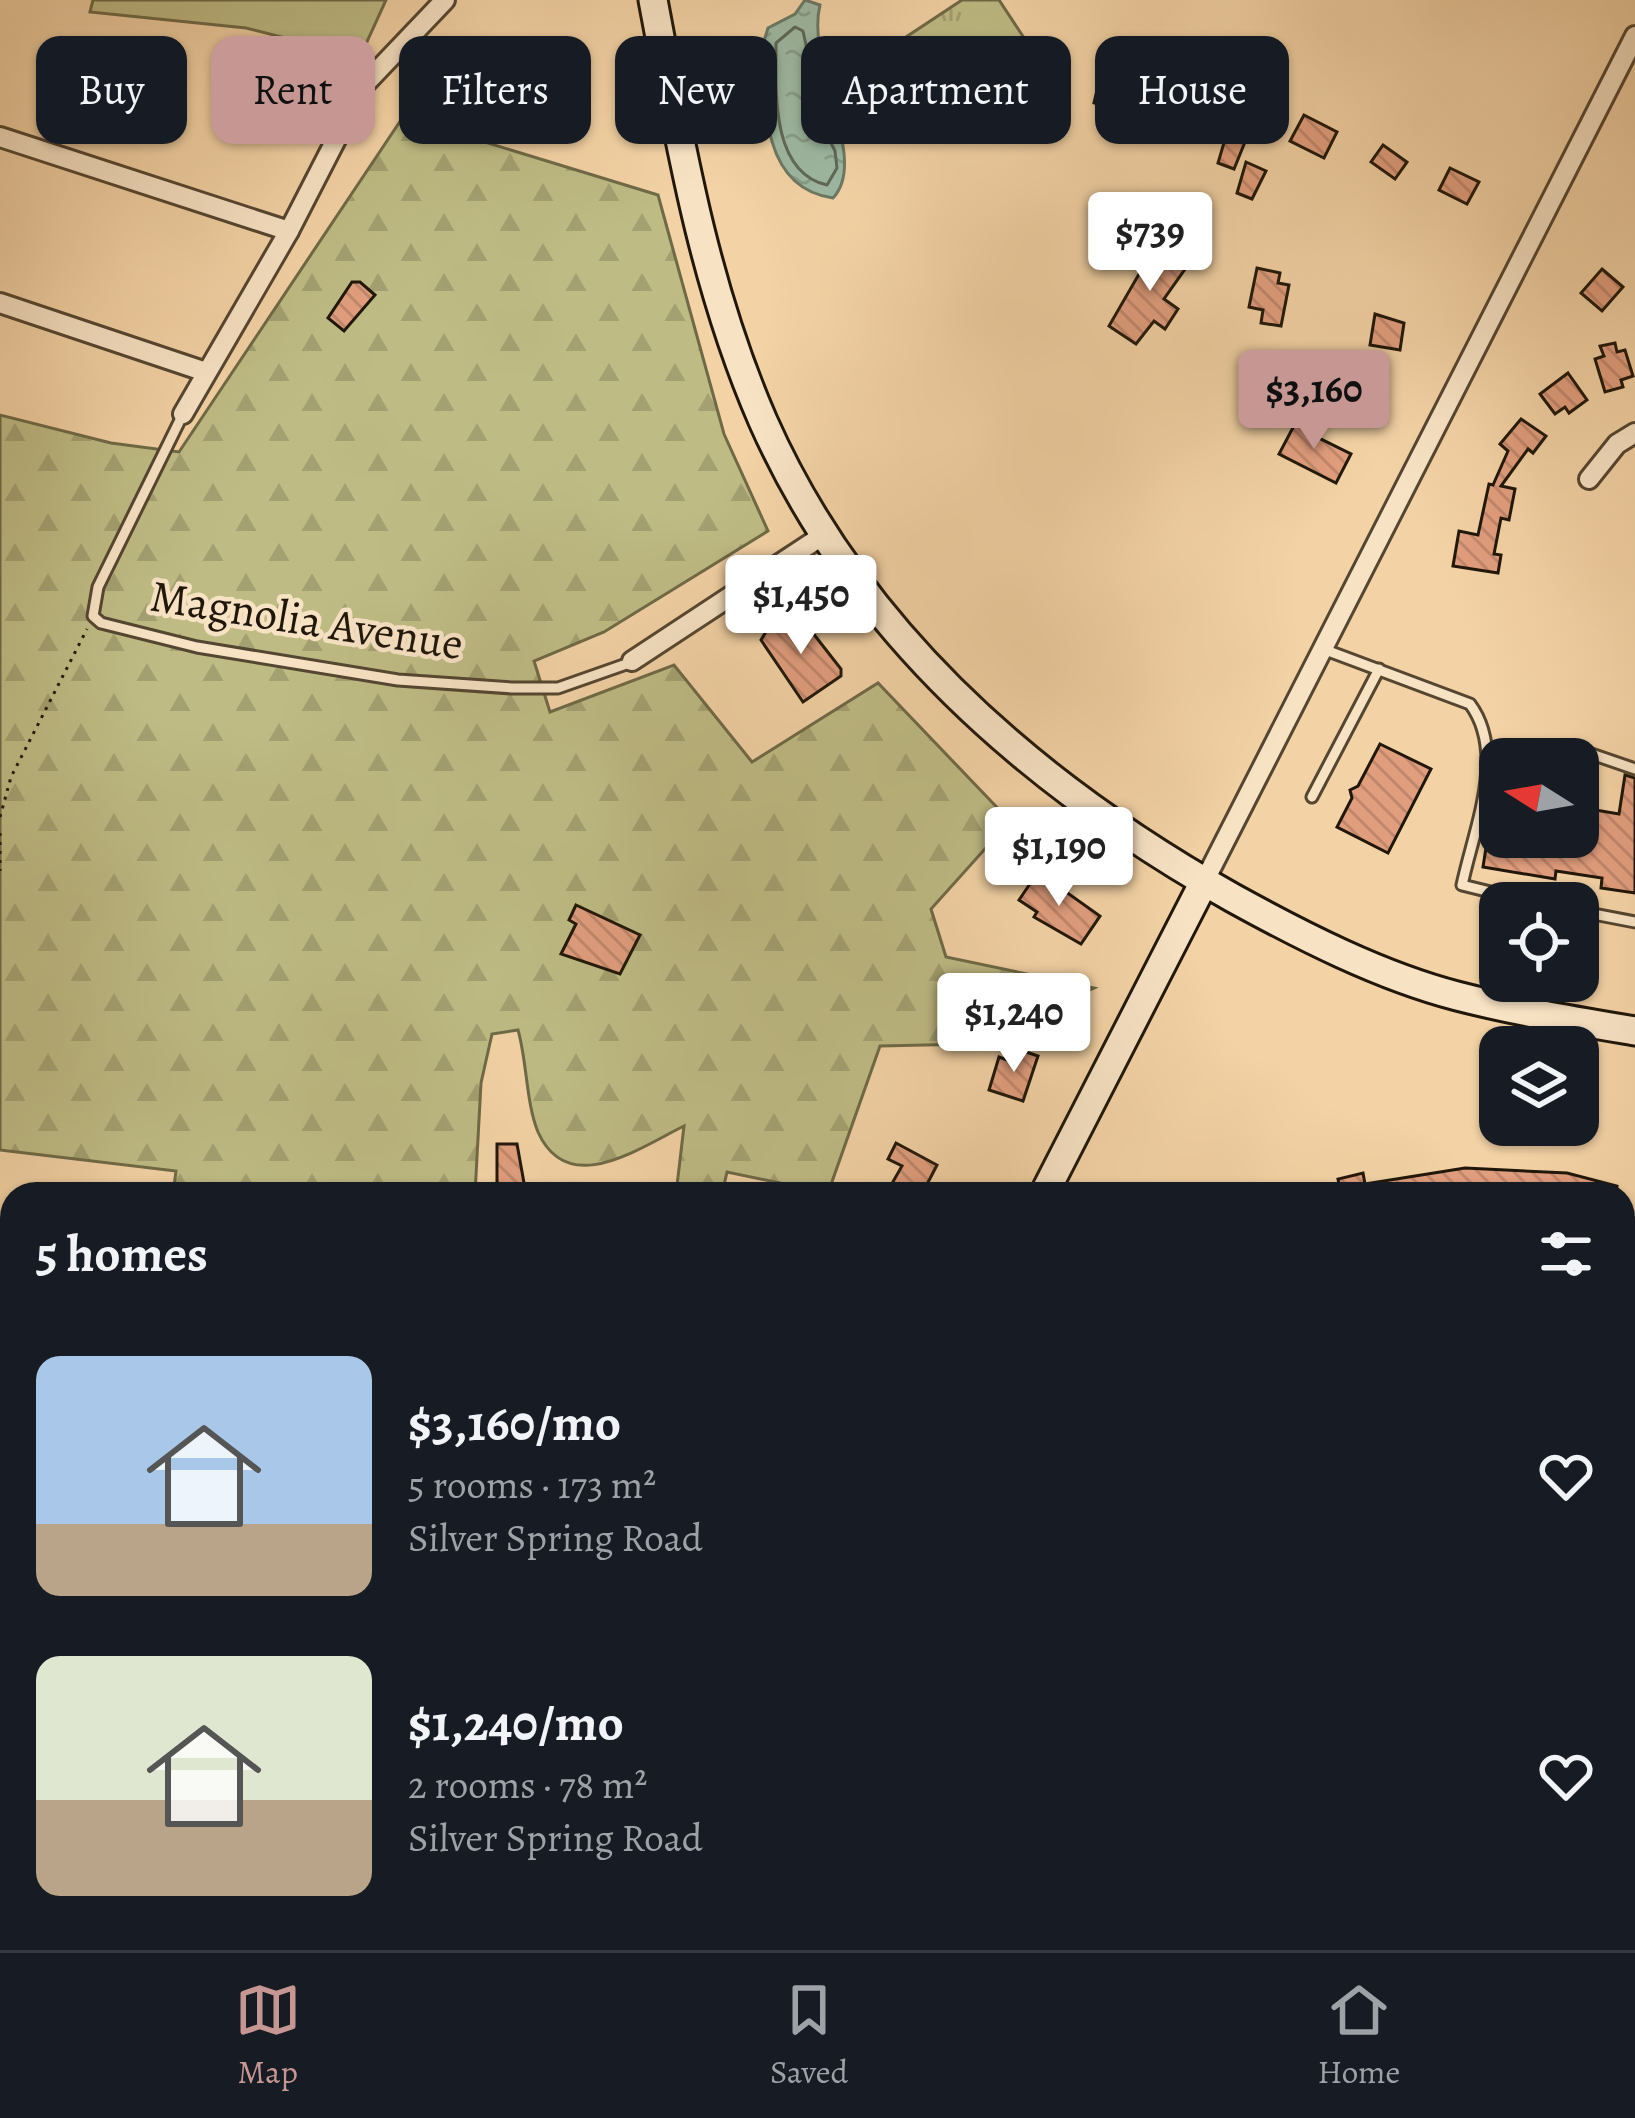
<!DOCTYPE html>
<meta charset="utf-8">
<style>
:root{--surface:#171b24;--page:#242831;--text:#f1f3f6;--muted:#9ea1a6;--line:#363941;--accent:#c59692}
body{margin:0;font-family:Alegreya,serif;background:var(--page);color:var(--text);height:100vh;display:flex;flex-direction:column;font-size:45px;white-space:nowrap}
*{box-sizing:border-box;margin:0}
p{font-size:39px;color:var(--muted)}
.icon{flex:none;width:66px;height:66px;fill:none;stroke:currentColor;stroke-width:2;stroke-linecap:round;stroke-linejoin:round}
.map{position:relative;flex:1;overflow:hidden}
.panel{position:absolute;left:0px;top:1182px;width:1635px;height:768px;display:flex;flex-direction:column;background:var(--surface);border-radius:36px 36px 0 0;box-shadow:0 3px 9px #0004}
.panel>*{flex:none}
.hud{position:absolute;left:36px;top:36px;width:1563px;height:108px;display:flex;gap:24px}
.needle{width:78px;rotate:281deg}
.fabs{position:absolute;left:1479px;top:738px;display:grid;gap:24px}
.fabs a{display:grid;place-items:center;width:120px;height:120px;border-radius:24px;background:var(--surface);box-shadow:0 3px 9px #0004;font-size:60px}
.price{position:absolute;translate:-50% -102px;padding:0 27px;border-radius:12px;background:#fff;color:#222;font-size:39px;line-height:78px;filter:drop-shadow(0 3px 6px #0008)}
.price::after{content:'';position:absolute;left:50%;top:72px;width:36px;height:27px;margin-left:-18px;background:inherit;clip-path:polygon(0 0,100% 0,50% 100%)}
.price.selected{background:var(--accent);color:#111}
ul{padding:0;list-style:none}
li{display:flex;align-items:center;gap:36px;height:300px;padding:0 36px}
li span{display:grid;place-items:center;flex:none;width:336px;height:240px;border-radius:24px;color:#555}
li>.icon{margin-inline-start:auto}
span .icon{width:144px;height:144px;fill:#fffc;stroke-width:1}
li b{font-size:51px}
h2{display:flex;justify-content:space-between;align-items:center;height:144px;padding:0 36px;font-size:51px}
.pill{padding:0 42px;border-radius:24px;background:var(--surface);box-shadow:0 3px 9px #0004;font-size:42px;line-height:108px}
.pill.selected{background:var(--accent);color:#111}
.tabs{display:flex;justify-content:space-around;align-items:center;height:168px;border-top:3px solid var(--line);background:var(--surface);font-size:33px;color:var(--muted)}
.tabs a{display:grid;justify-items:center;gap:6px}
.tabs .selected{color:var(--accent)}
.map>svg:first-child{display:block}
</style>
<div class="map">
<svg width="1635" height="1950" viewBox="0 0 1635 1950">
<defs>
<pattern id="forest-firs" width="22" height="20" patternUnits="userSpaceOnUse" patternTransform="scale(3)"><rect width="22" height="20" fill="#bebb84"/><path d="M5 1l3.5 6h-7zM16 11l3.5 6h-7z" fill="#a3a071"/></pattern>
<pattern id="park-tufts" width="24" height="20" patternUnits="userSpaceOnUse" patternTransform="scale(3)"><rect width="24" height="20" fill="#bebb84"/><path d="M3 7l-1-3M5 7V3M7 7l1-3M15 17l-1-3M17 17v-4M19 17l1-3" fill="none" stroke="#a3a071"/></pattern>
<pattern id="water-ripples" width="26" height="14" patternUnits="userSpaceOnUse" patternTransform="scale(3)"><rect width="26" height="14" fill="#9db8a2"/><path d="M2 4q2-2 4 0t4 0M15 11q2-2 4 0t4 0" fill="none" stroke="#879d8a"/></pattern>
<pattern id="building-back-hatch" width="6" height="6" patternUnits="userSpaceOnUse" patternTransform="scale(3)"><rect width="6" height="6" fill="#e19e7e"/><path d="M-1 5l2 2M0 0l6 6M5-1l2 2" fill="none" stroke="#c1876c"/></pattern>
</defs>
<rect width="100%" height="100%" fill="#f3d2a5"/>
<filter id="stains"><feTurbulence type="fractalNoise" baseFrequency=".00167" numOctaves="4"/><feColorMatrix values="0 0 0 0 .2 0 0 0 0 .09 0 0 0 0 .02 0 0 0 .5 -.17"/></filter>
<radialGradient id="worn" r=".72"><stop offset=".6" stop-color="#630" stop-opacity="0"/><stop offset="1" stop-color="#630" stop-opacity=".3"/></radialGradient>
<polygon fill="#bebb84" stroke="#6f6947" stroke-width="3" points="93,0 386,0 360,57 246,28 90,12"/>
<g fill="url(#forest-firs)" stroke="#6f6947" stroke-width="3">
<path d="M403 117 658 195 724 434 768 531 604 632 534 661 550 712 674 665 752 762 878 683 1010 821 931 909 946 957 1094 988 971 1044 880 1046 828 1193 727 1172 722 1194H676L684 1126C639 1148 568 1199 538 1132 526 1103 527 1061 518 1030L492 1034 481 1083 475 1194H173L176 1171 0 1150V415L111 443 179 452Z"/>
<polygon points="12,1638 12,1743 0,1742 0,1641"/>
<polygon points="248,1938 365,1938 366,1940 337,1950 247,1950"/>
</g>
<g fill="url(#park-tufts)" stroke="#6f6947" stroke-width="3">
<polygon points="962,0 999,0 1040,62 952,121 900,41"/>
<polygon points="1635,1563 1635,1901 1623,1898 1623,1582"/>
</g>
<path fill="url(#water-ripples)" stroke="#6b7865" stroke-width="3" d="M805 0 820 5C805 65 870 159 833 198 759 188 764 98 764 41L768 28 795 14Z"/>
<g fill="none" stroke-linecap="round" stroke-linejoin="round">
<path stroke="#5e6856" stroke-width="3" d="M795 27 803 31 824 129 835 151 837 168 827 185C770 172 776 89 776 43Z"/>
</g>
<g fill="url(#building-back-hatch)" stroke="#20170a" stroke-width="3">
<polygon points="1212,65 1243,74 1237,98 1205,90"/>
<polygon points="1100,77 1143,89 1136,120 1105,112 1107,106 1094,103"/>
<polygon points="1304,115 1337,132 1324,158 1290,141"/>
<polygon points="1228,129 1247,137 1234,169 1218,163"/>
<polygon points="1383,145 1407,162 1395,179 1371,162"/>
<polygon points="1246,162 1266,171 1252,199 1237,193"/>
<polygon points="1450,168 1479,182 1467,204 1439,190"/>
<polygon points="1160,241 1190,262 1164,299 1178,309 1165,329 1154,321 1136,344 1109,326 1146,262 1142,259"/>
<polygon points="1257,268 1280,273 1278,283 1289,285 1281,326 1261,323 1263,310 1249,307"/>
<polygon points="1602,269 1623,287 1602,311 1581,293"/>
<polygon points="352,282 360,282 375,295 344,331 328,318"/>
<polygon points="1375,314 1404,323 1400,350 1370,345"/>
<polygon points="1615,343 1617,352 1625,350 1633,376 1621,380 1623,387 1605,392 1595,359 1604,356 1600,346"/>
<polygon points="1568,373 1587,400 1569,413 1565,407 1555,414 1540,394"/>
<polygon points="1298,418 1317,428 1313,435 1351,454 1336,483 1279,454"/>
<polygon points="1521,419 1546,436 1533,453 1528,449 1501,486 1515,489 1509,520 1501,518 1494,554 1501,555 1498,573 1453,566 1459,531 1478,535 1489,484 1493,485 1508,451 1500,444"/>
<polygon points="798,614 841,669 841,676 803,702 761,640 767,630"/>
<polygon points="1380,744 1431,769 1388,853 1337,827 1352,798 1350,790 1358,786"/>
<polygon points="1625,775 1635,778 1635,893 1601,888 1602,878 1556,871 1555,879 1483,867 1488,835 1578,837 1578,807 1619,814"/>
<polygon points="1038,872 1100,916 1081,944 1034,917 1037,912 1019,900"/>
<polygon points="576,905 640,935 620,974 561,954 576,924 569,920"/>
<polygon points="1014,1048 1038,1056 1023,1101 989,1090 999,1057 1010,1061"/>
<polygon points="896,1143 937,1165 922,1194 886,1194 902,1166 888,1159"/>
<polygon points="497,1144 517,1144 526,1194 497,1194"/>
<polygon points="1465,1168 1567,1173 1617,1186 1616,1194 1341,1194 1338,1179 1363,1173 1365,1184"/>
</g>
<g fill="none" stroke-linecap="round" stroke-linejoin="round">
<g stroke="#554631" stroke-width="15">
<g id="lane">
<polyline points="183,414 98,587 93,616 101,623 197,647 398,680 512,688 558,688 632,662"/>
<path d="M1323 649 1470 704C1507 754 1474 828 1462 885L1535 903"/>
<polyline points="1490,753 1548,759"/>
<polyline points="1554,759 1580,750 1635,769"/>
<polyline points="1312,797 1379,669"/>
<polyline points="1578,911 1635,922"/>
</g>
</g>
<g stroke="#554631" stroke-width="24">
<g id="street">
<polyline points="0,137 289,231"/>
<polyline points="0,303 206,372"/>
<polyline points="183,414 289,231 364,85 445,0"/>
<polyline points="1589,479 1617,444 1635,433"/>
<polyline points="632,661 825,534"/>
<polyline points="1204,882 1635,36"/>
<polyline points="1623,1257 1635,1259"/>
<polyline points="0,1269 12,1271"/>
<polyline points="1623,1548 1635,1523"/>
<polyline points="0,1780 12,1781"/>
<polyline points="234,1950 235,1938"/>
<polyline points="869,1950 873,1938"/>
<polyline points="1403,1950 1406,1938"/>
</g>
</g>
<g stroke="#20170a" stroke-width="33">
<g id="secondary">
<path d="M653 0C680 143 704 286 763 421 857 633 1034 786 1233 898 1302 936 1380 976 1457 996 1515 1011 1576 1021 1635 1031"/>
<polyline points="1044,1194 1204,882"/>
<polyline points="661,1950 667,1938"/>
</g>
</g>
<g stroke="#20170a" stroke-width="3" stroke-dasharray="3 6" stroke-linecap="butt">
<polyline points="0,817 11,777 87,629"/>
<polyline points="0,833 0,871"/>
<polyline points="596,1944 604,1938"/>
</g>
<use href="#lane" stroke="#f7e2c4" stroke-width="9"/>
<use href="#street" stroke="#f7e2c4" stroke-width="18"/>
<use href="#secondary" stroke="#f7e2c4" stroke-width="27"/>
</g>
<g text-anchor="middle" stroke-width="9" stroke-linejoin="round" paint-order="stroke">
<g font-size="45" fill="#20170a" stroke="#f7e2c4">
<text transform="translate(307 619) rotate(9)" y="16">Magnolia Avenue</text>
</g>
</g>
<rect width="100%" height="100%" filter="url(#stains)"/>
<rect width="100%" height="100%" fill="url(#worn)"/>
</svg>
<div class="fabs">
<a><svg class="needle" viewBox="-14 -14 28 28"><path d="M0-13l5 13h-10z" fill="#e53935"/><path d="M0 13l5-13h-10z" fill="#9ea1a6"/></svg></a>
<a><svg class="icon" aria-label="locate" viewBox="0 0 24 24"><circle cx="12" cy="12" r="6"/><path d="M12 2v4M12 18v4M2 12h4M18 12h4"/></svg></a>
<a><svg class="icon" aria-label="layers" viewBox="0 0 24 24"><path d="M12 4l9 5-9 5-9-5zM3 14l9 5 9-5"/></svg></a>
</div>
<b class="price" style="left:1150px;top:294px">$739</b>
<b class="price selected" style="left:1314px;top:452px">$3,160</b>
<b class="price" style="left:801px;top:657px">$1,450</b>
<b class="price" style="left:1059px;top:909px">$1,190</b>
<b class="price" style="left:1014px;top:1075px">$1,240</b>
<div class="hud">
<a class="pill">Buy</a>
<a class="pill selected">Rent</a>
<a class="pill">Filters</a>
<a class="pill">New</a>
<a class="pill">Apartment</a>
<a class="pill">House</a>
</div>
<section class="panel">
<h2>5 homes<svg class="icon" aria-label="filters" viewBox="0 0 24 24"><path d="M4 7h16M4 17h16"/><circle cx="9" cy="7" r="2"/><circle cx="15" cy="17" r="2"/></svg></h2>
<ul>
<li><span style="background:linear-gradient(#a9c7e8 70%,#b9a48a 0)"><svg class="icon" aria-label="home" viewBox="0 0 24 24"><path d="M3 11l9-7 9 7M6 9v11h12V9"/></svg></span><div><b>$3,160/mo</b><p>5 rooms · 173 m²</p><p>Silver Spring Road</p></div><svg class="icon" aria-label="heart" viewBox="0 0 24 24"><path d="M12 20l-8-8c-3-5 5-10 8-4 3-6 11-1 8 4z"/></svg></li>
<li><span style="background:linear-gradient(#dfe7d0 60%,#b9a48a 0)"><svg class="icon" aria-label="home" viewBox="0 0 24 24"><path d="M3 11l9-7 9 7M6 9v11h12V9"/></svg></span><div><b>$1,240/mo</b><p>2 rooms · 78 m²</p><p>Silver Spring Road</p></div><svg class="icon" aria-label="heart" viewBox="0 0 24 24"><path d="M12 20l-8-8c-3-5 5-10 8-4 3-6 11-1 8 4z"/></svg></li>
</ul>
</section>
</div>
<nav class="tabs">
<a class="selected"><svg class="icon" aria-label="map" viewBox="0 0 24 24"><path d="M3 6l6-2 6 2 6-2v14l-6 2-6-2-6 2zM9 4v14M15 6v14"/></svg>Map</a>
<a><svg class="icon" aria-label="saved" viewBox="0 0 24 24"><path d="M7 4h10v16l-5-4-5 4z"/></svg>Saved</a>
<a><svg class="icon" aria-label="home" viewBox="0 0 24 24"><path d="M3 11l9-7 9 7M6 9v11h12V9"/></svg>Home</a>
</nav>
